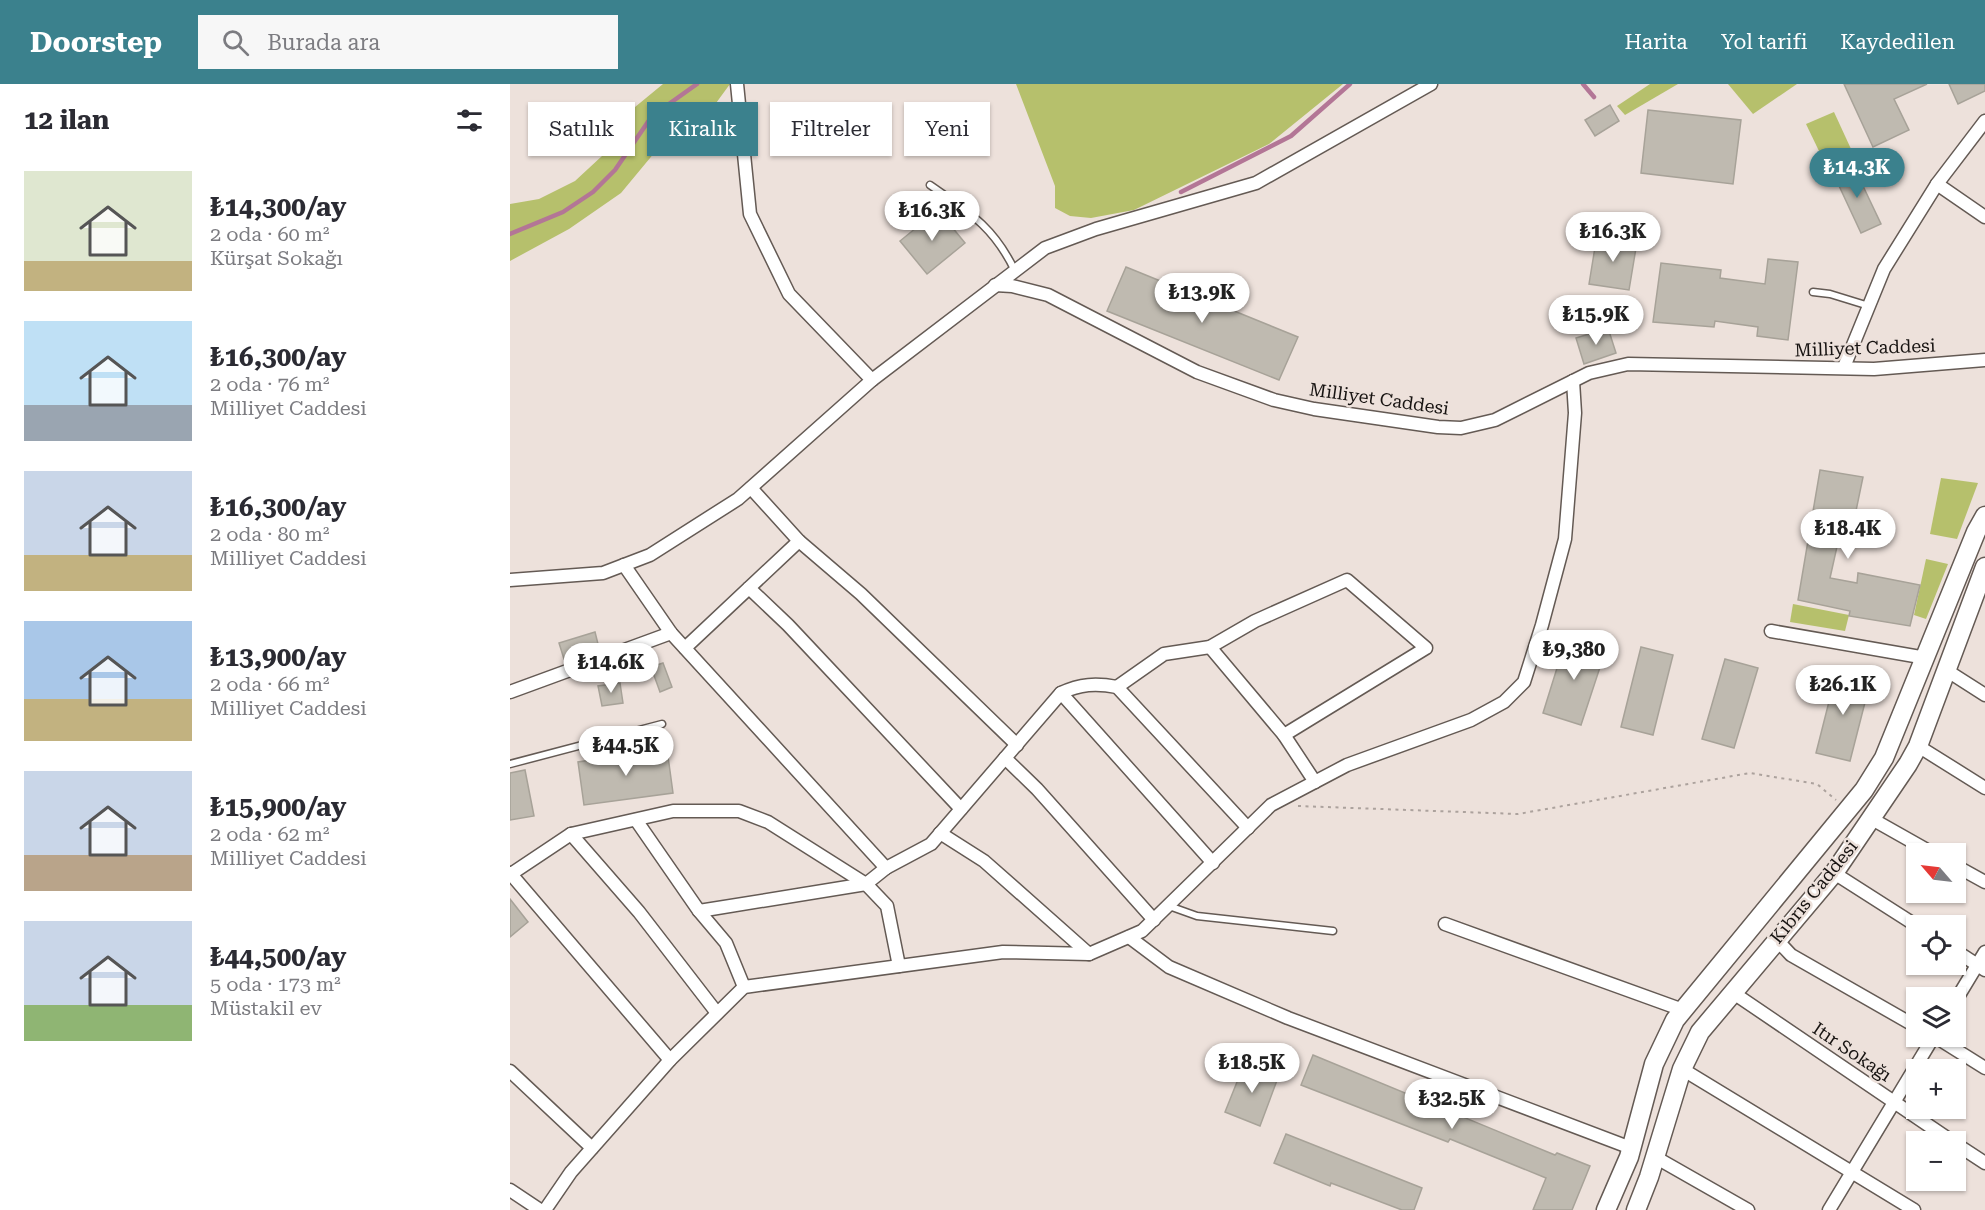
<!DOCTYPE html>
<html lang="tr">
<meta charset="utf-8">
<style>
:root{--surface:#fff;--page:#f7f7f7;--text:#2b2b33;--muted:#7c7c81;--accent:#3b818d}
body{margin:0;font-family:"Roboto Serif",serif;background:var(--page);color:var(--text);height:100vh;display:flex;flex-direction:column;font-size:22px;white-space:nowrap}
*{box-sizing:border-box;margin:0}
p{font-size:20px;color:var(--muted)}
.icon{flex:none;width:33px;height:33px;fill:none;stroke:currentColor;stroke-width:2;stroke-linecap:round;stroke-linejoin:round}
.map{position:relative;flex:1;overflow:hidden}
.panel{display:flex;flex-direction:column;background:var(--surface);width:510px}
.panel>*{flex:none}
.top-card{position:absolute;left:18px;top:18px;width:570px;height:54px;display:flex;gap:12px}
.needle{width:39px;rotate:298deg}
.tools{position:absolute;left:1396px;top:759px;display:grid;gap:12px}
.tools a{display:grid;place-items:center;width:60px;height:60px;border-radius:0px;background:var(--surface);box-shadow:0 2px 4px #0004;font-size:30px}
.price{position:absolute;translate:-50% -51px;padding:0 14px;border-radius:21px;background:#fff;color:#222;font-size:20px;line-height:39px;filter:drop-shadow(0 2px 3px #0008)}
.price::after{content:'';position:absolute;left:50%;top:36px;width:18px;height:14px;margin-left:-9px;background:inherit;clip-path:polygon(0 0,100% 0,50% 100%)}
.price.on{background:var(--accent);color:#fff}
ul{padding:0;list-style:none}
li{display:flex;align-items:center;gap:18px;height:150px;padding:0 24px}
li span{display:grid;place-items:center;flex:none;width:168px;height:120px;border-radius:0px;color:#555}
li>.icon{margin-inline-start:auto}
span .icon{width:72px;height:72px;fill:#fffc;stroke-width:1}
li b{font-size:26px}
h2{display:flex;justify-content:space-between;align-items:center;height:72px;padding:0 24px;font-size:26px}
.chip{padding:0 21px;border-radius:0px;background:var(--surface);box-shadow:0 2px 4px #0004;font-size:21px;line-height:54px}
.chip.on{background:var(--accent);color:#fff}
header{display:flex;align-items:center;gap:36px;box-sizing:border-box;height:84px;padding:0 30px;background:var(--accent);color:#fff}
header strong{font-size:28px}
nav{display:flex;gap:33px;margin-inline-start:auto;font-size:21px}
.search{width:420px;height:54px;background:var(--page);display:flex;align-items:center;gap:15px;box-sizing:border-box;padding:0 21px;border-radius:0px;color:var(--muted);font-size:22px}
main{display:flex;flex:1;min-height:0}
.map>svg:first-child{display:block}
</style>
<header>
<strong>Doorstep</strong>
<div class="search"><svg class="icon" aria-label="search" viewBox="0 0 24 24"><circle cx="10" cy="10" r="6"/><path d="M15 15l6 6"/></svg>Burada ara</div>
<nav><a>Harita</a><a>Yol tarifi</a><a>Kaydedilen</a></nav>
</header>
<main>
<section class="panel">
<h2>12 ilan<svg class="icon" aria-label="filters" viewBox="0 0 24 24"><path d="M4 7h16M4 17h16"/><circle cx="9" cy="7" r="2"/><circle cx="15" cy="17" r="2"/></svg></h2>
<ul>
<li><span style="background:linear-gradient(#dfe7d0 75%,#c2b280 0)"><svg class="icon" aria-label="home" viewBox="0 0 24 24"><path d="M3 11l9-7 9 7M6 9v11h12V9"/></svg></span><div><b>₺14,300/ay</b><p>2 oda · 60 m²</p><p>Kürşat Sokağı</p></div></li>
<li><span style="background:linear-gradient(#bfe0f5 70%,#9aa5b1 0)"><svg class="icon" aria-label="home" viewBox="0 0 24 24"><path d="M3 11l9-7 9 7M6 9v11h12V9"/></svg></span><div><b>₺16,300/ay</b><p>2 oda · 76 m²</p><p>Milliyet Caddesi</p></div></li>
<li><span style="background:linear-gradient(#c9d6e8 70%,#c2b280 0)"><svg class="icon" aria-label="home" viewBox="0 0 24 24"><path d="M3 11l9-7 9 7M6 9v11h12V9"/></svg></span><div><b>₺16,300/ay</b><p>2 oda · 80 m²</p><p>Milliyet Caddesi</p></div></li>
<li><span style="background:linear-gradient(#a9c7e8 65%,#c2b280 0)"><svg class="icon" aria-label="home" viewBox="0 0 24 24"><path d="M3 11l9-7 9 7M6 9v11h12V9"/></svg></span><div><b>₺13,900/ay</b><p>2 oda · 66 m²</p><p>Milliyet Caddesi</p></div></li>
<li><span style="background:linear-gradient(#c9d6e8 70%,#b9a48a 0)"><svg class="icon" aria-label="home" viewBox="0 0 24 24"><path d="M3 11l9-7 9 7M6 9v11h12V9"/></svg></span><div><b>₺15,900/ay</b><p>2 oda · 62 m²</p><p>Milliyet Caddesi</p></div></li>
<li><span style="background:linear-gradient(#c9d6e8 70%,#8fb573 0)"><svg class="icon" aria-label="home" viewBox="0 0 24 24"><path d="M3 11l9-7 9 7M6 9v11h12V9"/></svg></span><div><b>₺44,500/ay</b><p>5 oda · 173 m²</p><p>Müstakil ev</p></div></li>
</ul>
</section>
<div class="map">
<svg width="1475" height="1126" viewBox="0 0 1475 1126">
<rect width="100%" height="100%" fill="#ede1db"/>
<g fill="#b6c06c">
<polygon points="153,0 220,0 198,30 145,68 111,109 59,145 0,177 0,120 29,115 65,97 92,72 119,28"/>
<polygon points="506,0 833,0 759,60 624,126 581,134 560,132 545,124 545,102"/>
<polygon points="1140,0 1168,0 1115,31 1107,22"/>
<polygon points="1218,0 1287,0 1243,30"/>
<polygon points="1324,28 1347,78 1320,90 1296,40"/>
<polygon points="1431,394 1468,399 1447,455 1420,450"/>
<polygon points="1416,475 1438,480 1416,535 1404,531"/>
<polygon points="1283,520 1339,531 1335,547 1280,538"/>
</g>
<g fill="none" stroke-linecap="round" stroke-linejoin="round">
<g stroke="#b37696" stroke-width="4.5">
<polyline points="1073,0 1084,13"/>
<polyline points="671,108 781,52 840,0"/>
<polyline points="0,150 53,128 83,108 105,86 142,32 187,0"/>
</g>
</g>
<g fill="#bfbab0" stroke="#a7a298" stroke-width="1.5">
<polygon points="1334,0 1417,0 1384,15 1399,46 1363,63"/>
<polygon points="1439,0 1475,0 1475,7 1448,20"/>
<polygon points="1100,21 1109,37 1085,52 1075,36"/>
<polygon points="1138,26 1231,36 1223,100 1131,89"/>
<polygon points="1343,81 1371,140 1351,149 1324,91"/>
<polygon points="428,126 455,159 417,190 390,157"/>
<polygon points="1087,151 1127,158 1119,206 1079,200"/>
<polygon points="1258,175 1288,178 1278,256 1247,252 1248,243 1205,237 1204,243 1143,238 1151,179 1211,186 1210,194 1255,200"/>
<polygon points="616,183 788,253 769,296 597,227"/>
<polygon points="1098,244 1106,269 1074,280 1066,254"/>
<polygon points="1310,386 1353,393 1341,451 1330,449 1320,494 1347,499 1348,489 1410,501 1400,542 1339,532 1340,527 1288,516"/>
<polygon points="85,548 89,564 54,575 49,559"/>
<polygon points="1057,552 1096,565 1071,641 1033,629"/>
<polygon points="1131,563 1163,571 1143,651 1111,643"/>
<polygon points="1215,575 1248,584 1224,664 1192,655"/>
<polygon points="153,579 162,603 150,608 141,583"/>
<polygon points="1327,586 1361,595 1340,677 1306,669"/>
<polygon points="110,599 113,619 92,622 88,602"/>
<polygon points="157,665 163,709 74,721 68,678"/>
<polygon points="15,686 24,732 0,736 0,689"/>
<polygon points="0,815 18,838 0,853"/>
<polygon points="803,971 1045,1071 1047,1069 1080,1082 1062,1126 1023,1126 1036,1094 940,1055 938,1058 791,1001"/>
<polygon points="735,978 769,991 750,1042 715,1028"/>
<polygon points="776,1050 912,1104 904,1126 892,1126 821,1099 820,1102 764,1079"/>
</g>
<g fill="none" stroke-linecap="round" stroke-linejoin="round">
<g stroke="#645a54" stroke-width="9">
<g id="service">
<path d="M420 101C459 128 484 143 505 187"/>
<polyline points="1303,208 1320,210 1359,222"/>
<polyline points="0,680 152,640"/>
<polyline points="659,822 687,832 823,847"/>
</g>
</g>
<g stroke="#645a54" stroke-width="15">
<g id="minor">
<polyline points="227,0 240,130 279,210 362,296"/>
<polyline points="1427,100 1475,133"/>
<polyline points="485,201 502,202 538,211 687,288 764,316 804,325 928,343 951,344 985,336 1079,289 1118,280 1364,285 1475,276"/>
<polyline points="1334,283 1374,185 1427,100 1475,37"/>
<polyline points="241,404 289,457 351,510 507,661"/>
<polyline points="114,481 161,549 376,784"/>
<polyline points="0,496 93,489 140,471 228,415 362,296 535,164 586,145 746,99 921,0"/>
<polyline points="239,504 278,541 451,725"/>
<polyline points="1261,547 1416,574"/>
<polyline points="700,563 774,651 805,698"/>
<polyline points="175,564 289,457"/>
<polyline points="1436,586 1475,611"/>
<polyline points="607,603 654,570 700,563 745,537 837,496 916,564 774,651"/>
<polyline points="0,608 161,549"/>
<polyline points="551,609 703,779"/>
<polyline points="1408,662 1475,704"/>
<polyline points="495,674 527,705 644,836"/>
<polyline points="1362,735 1424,770"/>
<polyline points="126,736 189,827 216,859 234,903"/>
<polyline points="430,749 474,777 579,870"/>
<polyline points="61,750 129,828 207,929"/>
<polyline points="1446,782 1475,798"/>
<polyline points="0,789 160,976"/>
<polyline points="1324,789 1407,842"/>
<polyline points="1,790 61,750 163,727 229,727 258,738 356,800 377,822 389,882"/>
<path d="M189 827 356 800 376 784 421 760 551 609C570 600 586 599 607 603L738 744"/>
<polyline points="935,840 1173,926"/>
<polyline points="619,853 659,883 778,934 1121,1064"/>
<polyline points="1266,855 1281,871 1407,943"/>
<polyline points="1446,867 1475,886"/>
<polyline points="1222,908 1443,1058"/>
<polyline points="1446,916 1475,868"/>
<polyline points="1424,952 1475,984"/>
<polyline points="1172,985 1404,1126"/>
<polyline points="0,987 82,1064"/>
<polyline points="1446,1060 1475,1079"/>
<polyline points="1145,1073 1238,1126"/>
<polyline points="0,1106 30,1126"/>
<polyline points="35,1126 61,1088 160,976 234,903 493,868 579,870 632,847 761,721 837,681 961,636 994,618 1014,598 1032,541 1055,455 1065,329 1063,297"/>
<polyline points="1319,1126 1424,952"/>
</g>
</g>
<g stroke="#645a54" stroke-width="21">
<g id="secondary">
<polyline points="1096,1126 1119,1073 1144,980 1165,936 1354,706 1374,674 1466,448 1475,432"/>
<polyline points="1126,1126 1139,1093 1172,985 1190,948 1324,789 1398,680 1408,662 1475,483"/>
</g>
</g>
<polyline stroke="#aca29d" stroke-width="2" stroke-dasharray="3 4.5" stroke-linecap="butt" points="788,722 1008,730 1240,689 1307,700 1326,716"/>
<use href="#service" stroke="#fff" stroke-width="6"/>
<use href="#minor" stroke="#fff" stroke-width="12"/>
<use href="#secondary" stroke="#fff" stroke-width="18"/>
</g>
<g text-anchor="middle" stroke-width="5" stroke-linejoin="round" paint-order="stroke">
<g font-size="18" fill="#181412" stroke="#ede1db">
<text transform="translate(1355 264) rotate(-2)" y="6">Milliyet Caddesi</text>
<text transform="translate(869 315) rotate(8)" y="6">Milliyet Caddesi</text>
<text transform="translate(1304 808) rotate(-51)" y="6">Kıbrıs Caddesi</text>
<text transform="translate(1342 968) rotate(34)" y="6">Itır Sokağı</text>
</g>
</g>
</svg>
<div class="tools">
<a><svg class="needle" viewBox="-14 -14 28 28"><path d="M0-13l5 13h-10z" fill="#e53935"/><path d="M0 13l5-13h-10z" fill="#7c7c81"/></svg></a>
<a><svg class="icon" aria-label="locate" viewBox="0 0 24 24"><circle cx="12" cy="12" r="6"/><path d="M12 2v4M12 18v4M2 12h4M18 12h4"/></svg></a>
<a><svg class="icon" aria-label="layers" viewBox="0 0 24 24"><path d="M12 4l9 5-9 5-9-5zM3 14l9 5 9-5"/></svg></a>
<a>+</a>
<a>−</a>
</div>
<b class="price on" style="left:1347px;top:115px">₺14.3K</b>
<b class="price" style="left:422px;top:158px">₺16.3K</b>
<b class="price" style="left:1103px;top:179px">₺16.3K</b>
<b class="price" style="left:692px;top:240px">₺13.9K</b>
<b class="price" style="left:1086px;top:262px">₺15.9K</b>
<b class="price" style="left:1338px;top:476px">₺18.4K</b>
<b class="price" style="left:1064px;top:597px">₺9,380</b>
<b class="price" style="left:101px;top:610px">₺14.6K</b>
<b class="price" style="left:1333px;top:632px">₺26.1K</b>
<b class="price" style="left:116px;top:693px">₺44.5K</b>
<b class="price" style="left:742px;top:1010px">₺18.5K</b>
<b class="price" style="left:942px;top:1046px">₺32.5K</b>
<div class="top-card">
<a class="chip">Satılık</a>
<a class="chip on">Kiralık</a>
<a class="chip">Filtreler</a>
<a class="chip">Yeni</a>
</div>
</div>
</main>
